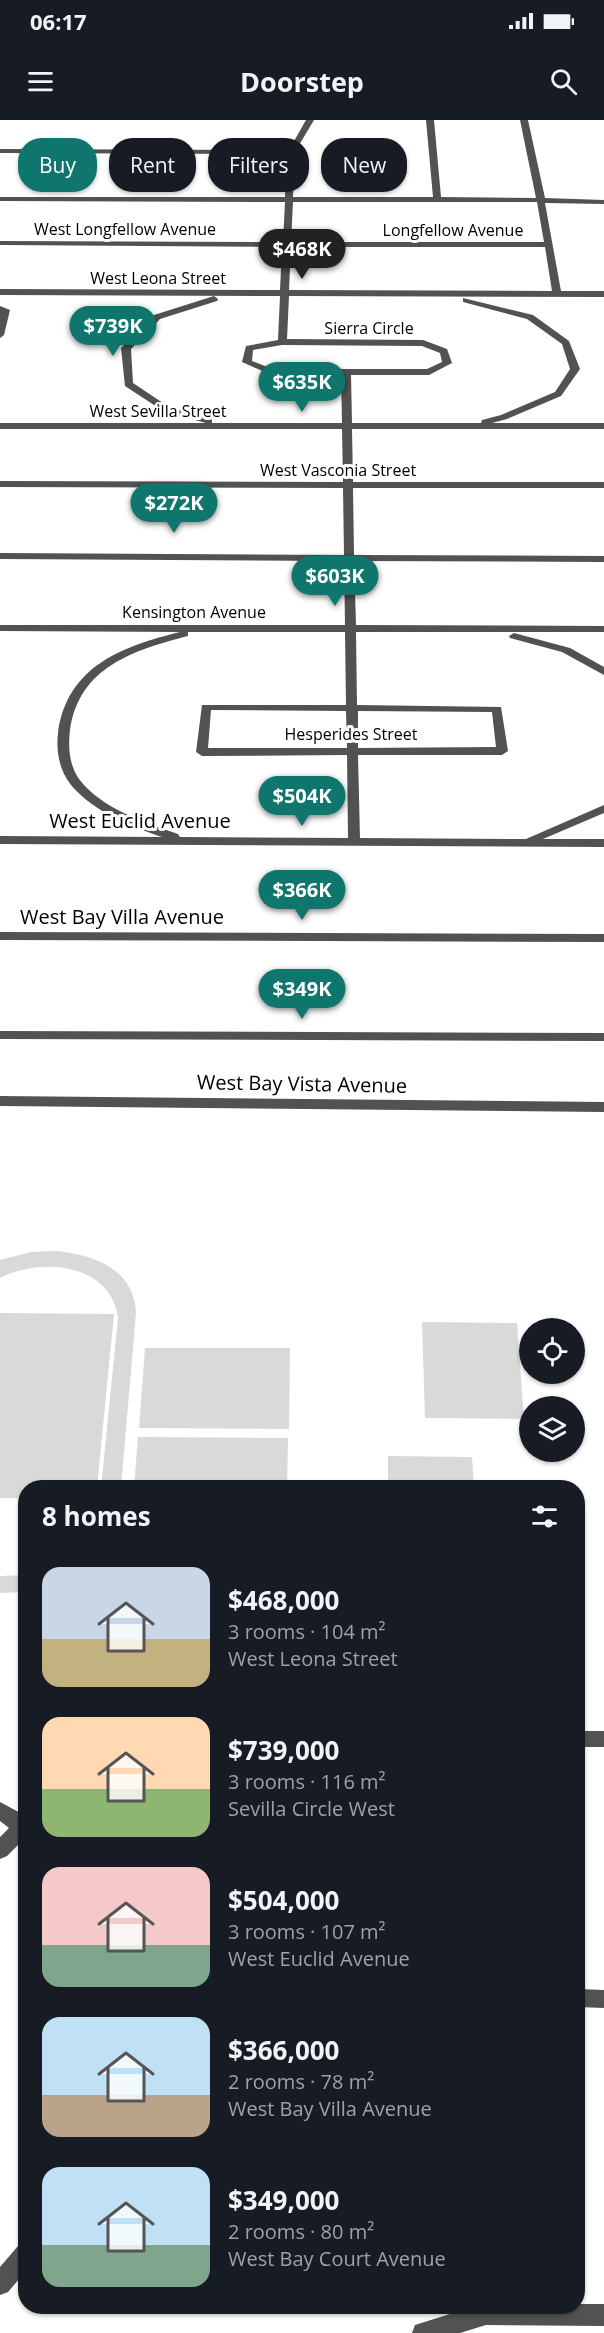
<!DOCTYPE html>
<meta charset="utf-8">
<style>
:root{--surface:#171b24;--page:#242831;--text:#f1f3f6;--muted:#9ea1a6;--accent:#0f766e}
body{margin:0;font-family:"Open Sans",sans-serif;background:var(--page);color:var(--text);height:100vh;display:flex;flex-direction:column;font-size:22px;white-space:nowrap}
*{box-sizing:border-box;margin:0}
p{font-size:20px;color:var(--muted)}
.icon{flex:none;width:33px;height:33px;fill:none;stroke:currentColor;stroke-width:2;stroke-linecap:round;stroke-linejoin:round}
.map{position:relative;flex:1;overflow:hidden}
.drawer{position:absolute;left:18px;top:1360px;width:567px;height:834px;display:flex;flex-direction:column;background:var(--surface);border-radius:24px;box-shadow:0 2px 4px #0004}
.drawer>*{flex:none}
.banner{position:absolute;left:18px;top:18px;width:568px;height:54px;display:flex;gap:12px}
.buttons{position:absolute;left:519px;top:1198px;display:grid;gap:12px}
.buttons a{display:grid;place-items:center;width:66px;height:66px;border-radius:50%;background:var(--surface);box-shadow:0 2px 4px #0004;font-size:30px}
.price{position:absolute;translate:-50% -51px;padding:0 14px;border-radius:21px;background:var(--accent);color:#fff;font-size:20px;line-height:39px;filter:drop-shadow(0 2px 3px #0008)}
.price::after{content:'';position:absolute;left:50%;top:36px;width:18px;height:14px;margin-left:-9px;background:inherit;clip-path:polygon(0 0,100% 0,50% 100%)}
.price.active{background:#222;color:#fff}
ul{padding:0;list-style:none}
li{display:flex;align-items:center;gap:18px;height:150px;padding:0 24px}
li span{display:grid;place-items:center;flex:none;width:168px;height:120px;border-radius:18px;color:#555}
li>.icon{margin-inline-start:auto}
span .icon{width:72px;height:72px;fill:#fffc;stroke-width:1}
li b{font-size:26px}
h2{display:flex;justify-content:space-between;align-items:center;height:72px;padding:0 24px;font-size:26px}
.pill{padding:0 21px;border-radius:24px;background:var(--surface);box-shadow:0 2px 4px #0004;font-size:21px;line-height:54px}
.pill.active{background:var(--accent);color:#fff}
.status{display:flex;justify-content:space-between;align-items:center;height:42px;padding:0 30px;background:var(--surface);direction:ltr}
.status svg{height:16px;fill:currentColor}
header{display:flex;justify-content:space-between;align-items:center;height:78px;padding:0 24px;background:var(--surface);font-size:27px;font-weight:700}
.map>svg:first-child{display:block}
</style>
<div class="status"><b>06:17</b><svg viewBox="0 0 49 12"><path d="M0 12V9h3v3zM5 12V6h3v6zM10 12V3h3v9zM15 12V0h3v12zM26 1h20v11H26zM47 4h2v5h-2z"/></svg></div>
<header><svg class="icon" aria-label="menu" viewBox="0 0 24 24"><path d="M4 6h16M4 12h16M4 18h16"/></svg>Doorstep<svg class="icon" aria-label="search" viewBox="0 0 24 24"><circle cx="10" cy="10" r="6"/><path d="M15 15l6 6"/></svg></header>
<div class="map">
<svg width="604" height="2213" viewBox="0 0 604 2213">
<rect width="100%" height="100%" fill="#fff"/>
<g fill="#d9d9d9">
<path d="M55 1131C93 1134 134 1149 136 1192L121 1368H101L118 1198C111 1143 41 1137 0 1158V1140L31 1132Z"/>
<polygon points="0,1193 114,1194 97,1368 26,1368 25,1378 0,1378"/>
<polygon points="422,1202 517,1203 524,1299 425,1298"/>
<polygon points="145,1228 290,1228 289,1309 139,1308"/>
<polygon points="138,1317 288,1318 287,1368 134,1368"/>
<polygon points="388,1336 472,1337 474,1368 388,1368"/>
<polygon points="25,1455 25,1472 0,1473 0,1456"/>
</g>
<g fill="none" stroke-linecap="round" stroke-linejoin="round">
<g fill="#525252" fill-rule="evenodd">
<path d="M306 0H314L295 32 293 77H433L426 0H434L441 77 536 78 520 0H528L545 78 604 80V84L545 83 561 171H604V177L289 176 287 219 423 220 447 229 452 243 429 255H351L352 303H481L482 300 501 295 555 272 570 249 562 224 527 199 463 182V178L533 195 569 221 580 249 561 276 507 299 492 303H604V309H352L353 362H604V368H353L354 435 604 436V442L354 441 356 505 604 506V512H356L357 585 501 587 508 631 502 635H358L360 718 526 719 604 685V693L543 719H604V727L0 724V716L162 717C130 706 94 692 71 665 59 650 56 631 58 613 67 546 123 526 180 512L0 511V505H345L344 441 0 439V433L344 435 343 368 0 367V361L343 362 342 309H0V303H206L163 291 125 266 121 228 154 195 214 176 218 179 217 181 160 199 131 229 133 263 169 287 212 299V303H342L341 255 269 254 242 242 246 226 278 220 280 176 0 175V169L280 170 282 127 0 125V121L283 122 285 82 0 81V77H285L287 34 0 33V29L289 30ZM293 82H537L544 122H291ZM291 127H545L552 171 289 170ZM282 225 422 226 440 233 442 242 427 249H346L270 248 252 241 253 230ZM188 512H345L346 585H202L196 632 202 636 347 635 348 718 180 717 178 714C144 702 102 689 79 659 69 645 68 626 70 610 79 547 134 530 188 516ZM211 590 346 591 347 628H208ZM358 591 492 592 496 627 358 628Z"/>
<polygon points="0,186 10,190 4,215 0,218"/>
<polygon points="514,513 570,528 604,547 604,555 562,532 510,518 509,516"/>
<polygon points="0,812 604,814 604,822 0,820"/>
<polygon points="0,911 604,913 604,921 0,919"/>
<polygon points="0,976 604,982 604,992 0,986"/>
<rect x="578" y="1611" width="26" height="16"/>
<polygon points="0,1682 26,1696 26,1717 7,1736 0,1739 0,1717 9,1708 0,1701"/>
<polygon points="578,1869 604,1870 604,1888 578,1887"/>
<polygon points="26,2123 26,2151 8,2172 0,2175 0,2147 18,2126"/>
<polygon points="578,2184 604,2184 604,2206 486,2205 460,2213 412,2213 415,2205 472,2187 578,2187"/>
</g>
</g>
<g text-anchor="middle" stroke-width="6" stroke-linejoin="round" paint-order="stroke">
<g font-size="16" fill="#000" stroke="#fff">
<text x="125" y="115">West Longfellow Avenue</text>
<text x="453" y="116">Longfellow Avenue</text>
<text x="158" y="164">West Leona Street</text>
<text x="369" y="214">Sierra Circle</text>
<text x="158" y="297">West Sevilla Street</text>
<text x="338" y="356">West Vasconia Street</text>
<text x="194" y="498">Kensington Avenue</text>
<text x="351" y="620">Hesperides Street</text>
</g>
<g font-size="20" fill="#000" stroke="#fff">
<text x="140" y="708">West Euclid Avenue</text>
<text x="122" y="804">West Bay Villa Avenue</text>
<text transform="translate(302 964) rotate(1)" y="7">West Bay Vista Avenue</text>
</g>
</g>
</svg>
<div class="buttons">
<a><svg class="icon" aria-label="locate" viewBox="0 0 24 24"><circle cx="12" cy="12" r="6"/><path d="M12 2v4M12 18v4M2 12h4M18 12h4"/></svg></a>
<a><svg class="icon" aria-label="layers" viewBox="0 0 24 24"><path d="M12 4l9 5-9 5-9-5zM3 14l9 5 9-5"/></svg></a>
</div>
<b class="price active" style="left:302px;top:160px">$468K</b>
<b class="price" style="left:113px;top:237px">$739K</b>
<b class="price" style="left:302px;top:293px">$635K</b>
<b class="price" style="left:174px;top:414px">$272K</b>
<b class="price" style="left:335px;top:487px">$603K</b>
<b class="price" style="left:302px;top:707px">$504K</b>
<b class="price" style="left:302px;top:801px">$366K</b>
<b class="price" style="left:302px;top:900px">$349K</b>
<div class="banner">
<a class="pill active">Buy</a>
<a class="pill">Rent</a>
<a class="pill">Filters</a>
<a class="pill">New</a>
</div>
<section class="drawer">
<h2>8 homes<svg class="icon" aria-label="filters" viewBox="0 0 24 24"><path d="M4 7h16M4 17h16"/><circle cx="9" cy="7" r="2"/><circle cx="15" cy="17" r="2"/></svg></h2>
<ul>
<li><span style="background:linear-gradient(#c9d6e8 60%,#c2b280 0)"><svg class="icon" aria-label="home" viewBox="0 0 24 24"><path d="M3 11l9-7 9 7M6 9v11h12V9"/></svg></span><div><b>$468,000</b><p>3 rooms · 104 m²</p><p>West Leona Street</p></div></li>
<li><span style="background:linear-gradient(#ffd9b3 60%,#8fb573 0)"><svg class="icon" aria-label="home" viewBox="0 0 24 24"><path d="M3 11l9-7 9 7M6 9v11h12V9"/></svg></span><div><b>$739,000</b><p>3 rooms · 116 m²</p><p>Sevilla Circle West</p></div></li>
<li><span style="background:linear-gradient(#f6c9c9 65%,#7fa58c 0)"><svg class="icon" aria-label="home" viewBox="0 0 24 24"><path d="M3 11l9-7 9 7M6 9v11h12V9"/></svg></span><div><b>$504,000</b><p>3 rooms · 107 m²</p><p>West Euclid Avenue</p></div></li>
<li><span style="background:linear-gradient(#bfe0f5 65%,#b9a48a 0)"><svg class="icon" aria-label="home" viewBox="0 0 24 24"><path d="M3 11l9-7 9 7M6 9v11h12V9"/></svg></span><div><b>$366,000</b><p>2 rooms · 78 m²</p><p>West Bay Villa Avenue</p></div></li>
<li><span style="background:linear-gradient(#bfe0f5 65%,#7fa58c 0)"><svg class="icon" aria-label="home" viewBox="0 0 24 24"><path d="M3 11l9-7 9 7M6 9v11h12V9"/></svg></span><div><b>$349,000</b><p>2 rooms · 80 m²</p><p>West Bay Court Avenue</p></div></li>
</ul>
</section>
</div>
